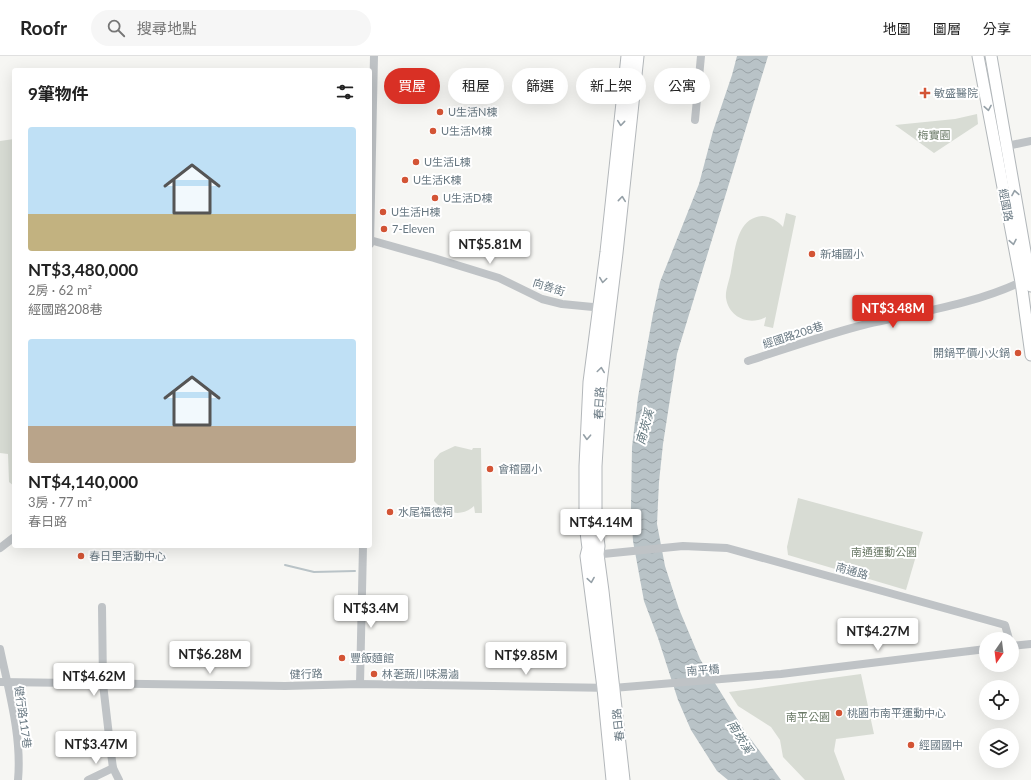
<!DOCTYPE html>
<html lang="zh-TW">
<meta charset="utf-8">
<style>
:root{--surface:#fff;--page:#f6f6f6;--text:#222;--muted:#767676;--line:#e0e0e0;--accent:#d93025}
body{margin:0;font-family:Lato,"Noto Sans TC",sans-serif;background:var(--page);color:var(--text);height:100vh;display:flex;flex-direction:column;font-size:15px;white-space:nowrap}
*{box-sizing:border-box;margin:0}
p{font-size:13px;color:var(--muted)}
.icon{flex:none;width:22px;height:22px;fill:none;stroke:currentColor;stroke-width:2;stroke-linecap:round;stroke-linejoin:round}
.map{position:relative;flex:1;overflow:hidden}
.side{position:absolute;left:12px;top:12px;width:360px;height:480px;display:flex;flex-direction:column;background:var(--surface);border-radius:4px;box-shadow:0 4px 16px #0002}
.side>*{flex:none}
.top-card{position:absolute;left:384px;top:12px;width:380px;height:36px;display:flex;gap:8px}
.needle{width:26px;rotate:194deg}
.controls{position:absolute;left:979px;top:576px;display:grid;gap:8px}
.controls a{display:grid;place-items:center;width:40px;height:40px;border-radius:50%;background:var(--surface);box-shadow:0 4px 16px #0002;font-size:20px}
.price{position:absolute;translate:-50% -34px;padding:0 9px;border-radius:4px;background:#fff;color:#222;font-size:13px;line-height:26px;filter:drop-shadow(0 1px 2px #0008)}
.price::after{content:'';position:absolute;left:50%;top:24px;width:12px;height:9px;margin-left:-6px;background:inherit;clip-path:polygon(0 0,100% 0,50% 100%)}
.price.selected{background:var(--accent);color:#fff}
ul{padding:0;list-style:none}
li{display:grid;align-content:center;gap:8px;height:212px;padding:0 16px}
li span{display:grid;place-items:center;height:124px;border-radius:4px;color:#555}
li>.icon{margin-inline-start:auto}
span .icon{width:72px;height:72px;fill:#fffc;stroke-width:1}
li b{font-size:17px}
h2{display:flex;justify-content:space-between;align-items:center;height:48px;padding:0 16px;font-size:17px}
.pill{padding:0 14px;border-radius:18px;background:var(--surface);box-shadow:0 4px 16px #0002;font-size:14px;line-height:36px}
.pill.selected{background:var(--accent);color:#fff}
header{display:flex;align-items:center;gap:24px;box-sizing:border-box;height:56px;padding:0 20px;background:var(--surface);border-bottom:1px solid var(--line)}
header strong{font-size:19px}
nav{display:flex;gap:22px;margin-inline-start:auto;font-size:14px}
.search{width:280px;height:36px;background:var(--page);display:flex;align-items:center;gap:10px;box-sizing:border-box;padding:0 14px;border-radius:22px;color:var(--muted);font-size:15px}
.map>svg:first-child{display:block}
</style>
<header>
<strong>Roofr</strong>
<div class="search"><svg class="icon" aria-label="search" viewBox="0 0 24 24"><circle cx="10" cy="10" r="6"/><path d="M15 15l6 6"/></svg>搜尋地點</div>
<nav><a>地圖</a><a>圖層</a><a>分享</a></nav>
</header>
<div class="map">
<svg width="1031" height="724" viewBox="0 0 1031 724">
<defs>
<pattern id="water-waves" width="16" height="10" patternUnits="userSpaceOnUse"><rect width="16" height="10" fill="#b9c3c7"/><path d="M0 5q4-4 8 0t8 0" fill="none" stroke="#9aa3a7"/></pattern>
</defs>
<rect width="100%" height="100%" fill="#f6f6f3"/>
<g fill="#d8dcd4">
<polygon points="977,58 978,68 934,97 895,69 955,63"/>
<polygon points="14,83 14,430 9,426 8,398 0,397 0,85"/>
<path d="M786 157 796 160 773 272 764 270 766 261C750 270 729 262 726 242 725 234 730 223 731 215 735 196 736 162 762 160 770 160 778 165 783 171Z"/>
<path d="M455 390 472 394 473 392H481L482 457H475L474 450C461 462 445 457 434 445V404L440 397Z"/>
<polygon points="798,442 923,476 906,534 788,499 787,491"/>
<polygon points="861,618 874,678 836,683 834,695 845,724 805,724 783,701 780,684 771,671 738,650 729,636"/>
</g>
<polygon fill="url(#water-waves)" points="737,0 768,0 677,298 663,388 659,426 657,468 665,510 679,553 700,603 744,674 781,724 728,724 717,715 691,674 678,644 658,582 644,545 633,485 631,452 632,391 638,341 653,258 660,226 699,128 713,75 732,19"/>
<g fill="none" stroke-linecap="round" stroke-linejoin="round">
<polyline stroke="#b9c3c7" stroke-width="2" points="285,509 314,516 355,515"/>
<g stroke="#b2b7ba" stroke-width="13">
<g id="secondary">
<polyline points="978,0 1021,226 1031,299"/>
<polyline points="991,0 1031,230"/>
</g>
</g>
<g stroke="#b3b7ba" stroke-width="15">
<g id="primary">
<polyline points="613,724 604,632 587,500 589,492 586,468 586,410 590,326 607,196 628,0"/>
<polyline points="623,724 602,535 597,498 598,490 595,467 595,410 600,327 616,197 637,0"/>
</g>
</g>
<g stroke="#bfc3c6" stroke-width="8">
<polyline points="695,64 701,0"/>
<polyline points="1002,91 1031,85"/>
<polyline points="370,184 434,202 499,222 542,243 562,248 603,252"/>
<polyline points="370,188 374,0"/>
<path d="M748 305C788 292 827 278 867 268 920 256 976 248 1025 224"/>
<polyline points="0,492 13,482"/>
<polyline points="593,499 683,490 727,492 1005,569 1009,583"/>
<polyline points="102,551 103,628 111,697 113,712 119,724"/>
<polyline points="1012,590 1031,588"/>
<path d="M0 593C9 636 22 681 18 724"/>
<polyline points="0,626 285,630 360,628 613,632 781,618 986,593"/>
<polyline points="360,628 363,490"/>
<polyline points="88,724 113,712"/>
</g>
<use href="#secondary" stroke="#fff" stroke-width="11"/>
<use href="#primary" stroke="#fff" stroke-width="13"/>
</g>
<defs><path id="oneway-chevron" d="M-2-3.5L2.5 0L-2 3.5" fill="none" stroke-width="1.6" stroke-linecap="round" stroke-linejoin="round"/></defs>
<g stroke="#95a0a7">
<use href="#oneway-chevron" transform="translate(988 52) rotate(80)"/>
<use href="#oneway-chevron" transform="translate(621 67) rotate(96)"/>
<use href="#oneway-chevron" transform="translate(1015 137) rotate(-100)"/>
<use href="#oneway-chevron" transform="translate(622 143) rotate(-84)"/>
<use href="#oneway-chevron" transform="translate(1013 186) rotate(79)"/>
<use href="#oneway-chevron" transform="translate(603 224) rotate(98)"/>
<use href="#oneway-chevron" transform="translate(601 314) rotate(-82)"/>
<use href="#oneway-chevron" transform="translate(587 381) rotate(93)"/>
<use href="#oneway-chevron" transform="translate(591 524) rotate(81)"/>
</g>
<g fill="#d35435" stroke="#fff" stroke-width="1.5">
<path d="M923 31h4v4h4v4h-4v4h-4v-4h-4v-4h4z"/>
<circle cx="440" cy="56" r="4"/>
<circle cx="433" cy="75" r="4"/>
<circle cx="416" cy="106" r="4"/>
<circle cx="405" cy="124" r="4"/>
<circle cx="435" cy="142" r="4"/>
<circle cx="383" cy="156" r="4"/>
<circle cx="384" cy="173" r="4"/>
<circle cx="812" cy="198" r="4"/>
<circle cx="1018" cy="297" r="4"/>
<circle cx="490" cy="413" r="4"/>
<circle cx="390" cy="456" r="4"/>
<circle cx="81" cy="500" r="4"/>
<circle cx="342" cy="602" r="4"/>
<circle cx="374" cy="618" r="4"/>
<circle cx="839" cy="657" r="4"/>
<circle cx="911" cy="689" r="4"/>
</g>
<g text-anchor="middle" stroke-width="4" stroke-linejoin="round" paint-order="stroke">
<g font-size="11" fill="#677781" stroke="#fff" text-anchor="start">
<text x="934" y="41">敏盛醫院</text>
<text x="448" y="60">U生活N棟</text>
<text x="441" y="79">U生活M棟</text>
<text x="424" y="110">U生活L棟</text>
<text x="413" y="128">U生活K棟</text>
<text x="443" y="146">U生活D棟</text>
<text x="391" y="160">U生活H棟</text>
<text x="392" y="177">7-Eleven</text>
<text x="820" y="202">新埔國小</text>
<text x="1010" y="301" text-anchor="end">開鍋平價小火鍋</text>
<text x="498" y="417">會稽國小</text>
<text x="398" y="460">水尾福德祠</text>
<text x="89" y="504">春日里活動中心</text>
<text x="350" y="606">豐飯麵館</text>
<text x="382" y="622">林荖蔬川味湯滷</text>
<text x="847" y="661">桃園市南平運動中心</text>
<text x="919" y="693">經國國中</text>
</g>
<g font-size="11" fill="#6a7966" stroke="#fff">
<text x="934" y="83">梅實園</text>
<text x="884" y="500">南通運動公園</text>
<text x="808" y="665">南平公園</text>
</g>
<g font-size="11" fill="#677781" stroke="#fff">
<text transform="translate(1006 149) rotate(79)" y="4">經國路</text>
<text transform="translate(549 231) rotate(18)" y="4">向善街</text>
<text transform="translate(793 279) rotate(-18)" y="4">經國路208巷</text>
<text transform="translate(599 347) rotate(-87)" y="4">春日路</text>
<text transform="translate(852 515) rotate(16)" y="4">南通路</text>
<text transform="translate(703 614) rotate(-4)" y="4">南平橋</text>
<text transform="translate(306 618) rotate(-2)" y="4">健行路</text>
<text transform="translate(23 661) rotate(82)" y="4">健行路117巷</text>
<text transform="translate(618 669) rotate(-96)" y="4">春日路</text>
</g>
<g font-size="12" font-style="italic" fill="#63777e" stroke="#fff">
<text transform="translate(645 371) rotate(-74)" y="4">南崁溪</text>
<text transform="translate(740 681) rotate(58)" y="4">南崁溪</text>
</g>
</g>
</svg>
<div class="controls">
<a><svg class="needle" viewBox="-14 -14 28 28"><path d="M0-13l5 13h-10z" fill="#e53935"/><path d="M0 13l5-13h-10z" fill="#767676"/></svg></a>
<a><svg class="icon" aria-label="locate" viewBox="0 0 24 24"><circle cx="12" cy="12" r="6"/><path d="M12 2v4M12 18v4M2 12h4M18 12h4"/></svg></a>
<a><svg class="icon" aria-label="layers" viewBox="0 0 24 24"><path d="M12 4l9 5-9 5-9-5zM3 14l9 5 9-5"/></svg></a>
</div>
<b class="price" style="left:490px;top:209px">NT$5.81M</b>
<b class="price selected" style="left:893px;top:273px">NT$3.48M</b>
<b class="price" style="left:601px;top:487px">NT$4.14M</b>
<b class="price" style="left:371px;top:573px">NT$3.4M</b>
<b class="price" style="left:878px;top:596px">NT$4.27M</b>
<b class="price" style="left:210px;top:619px">NT$6.28M</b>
<b class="price" style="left:526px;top:620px">NT$9.85M</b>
<b class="price" style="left:94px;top:641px">NT$4.62M</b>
<b class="price" style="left:96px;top:709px">NT$3.47M</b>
<div class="top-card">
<a class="pill selected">買屋</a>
<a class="pill">租屋</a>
<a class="pill">篩選</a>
<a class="pill">新上架</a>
<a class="pill">公寓</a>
</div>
<section class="side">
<h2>9筆物件<svg class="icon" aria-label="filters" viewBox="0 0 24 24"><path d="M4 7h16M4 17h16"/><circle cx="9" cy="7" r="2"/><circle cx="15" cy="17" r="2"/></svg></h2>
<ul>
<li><span style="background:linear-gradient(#bfe0f5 70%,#c2b280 0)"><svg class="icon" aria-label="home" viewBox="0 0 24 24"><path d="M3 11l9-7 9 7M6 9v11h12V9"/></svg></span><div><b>NT$3,480,000</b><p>2房 · 62 m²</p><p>經國路208巷</p></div></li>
<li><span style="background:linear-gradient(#bfe0f5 70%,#b9a48a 0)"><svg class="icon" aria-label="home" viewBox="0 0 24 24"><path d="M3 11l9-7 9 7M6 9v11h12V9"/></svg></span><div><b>NT$4,140,000</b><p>3房 · 77 m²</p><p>春日路</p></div></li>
</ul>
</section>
</div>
